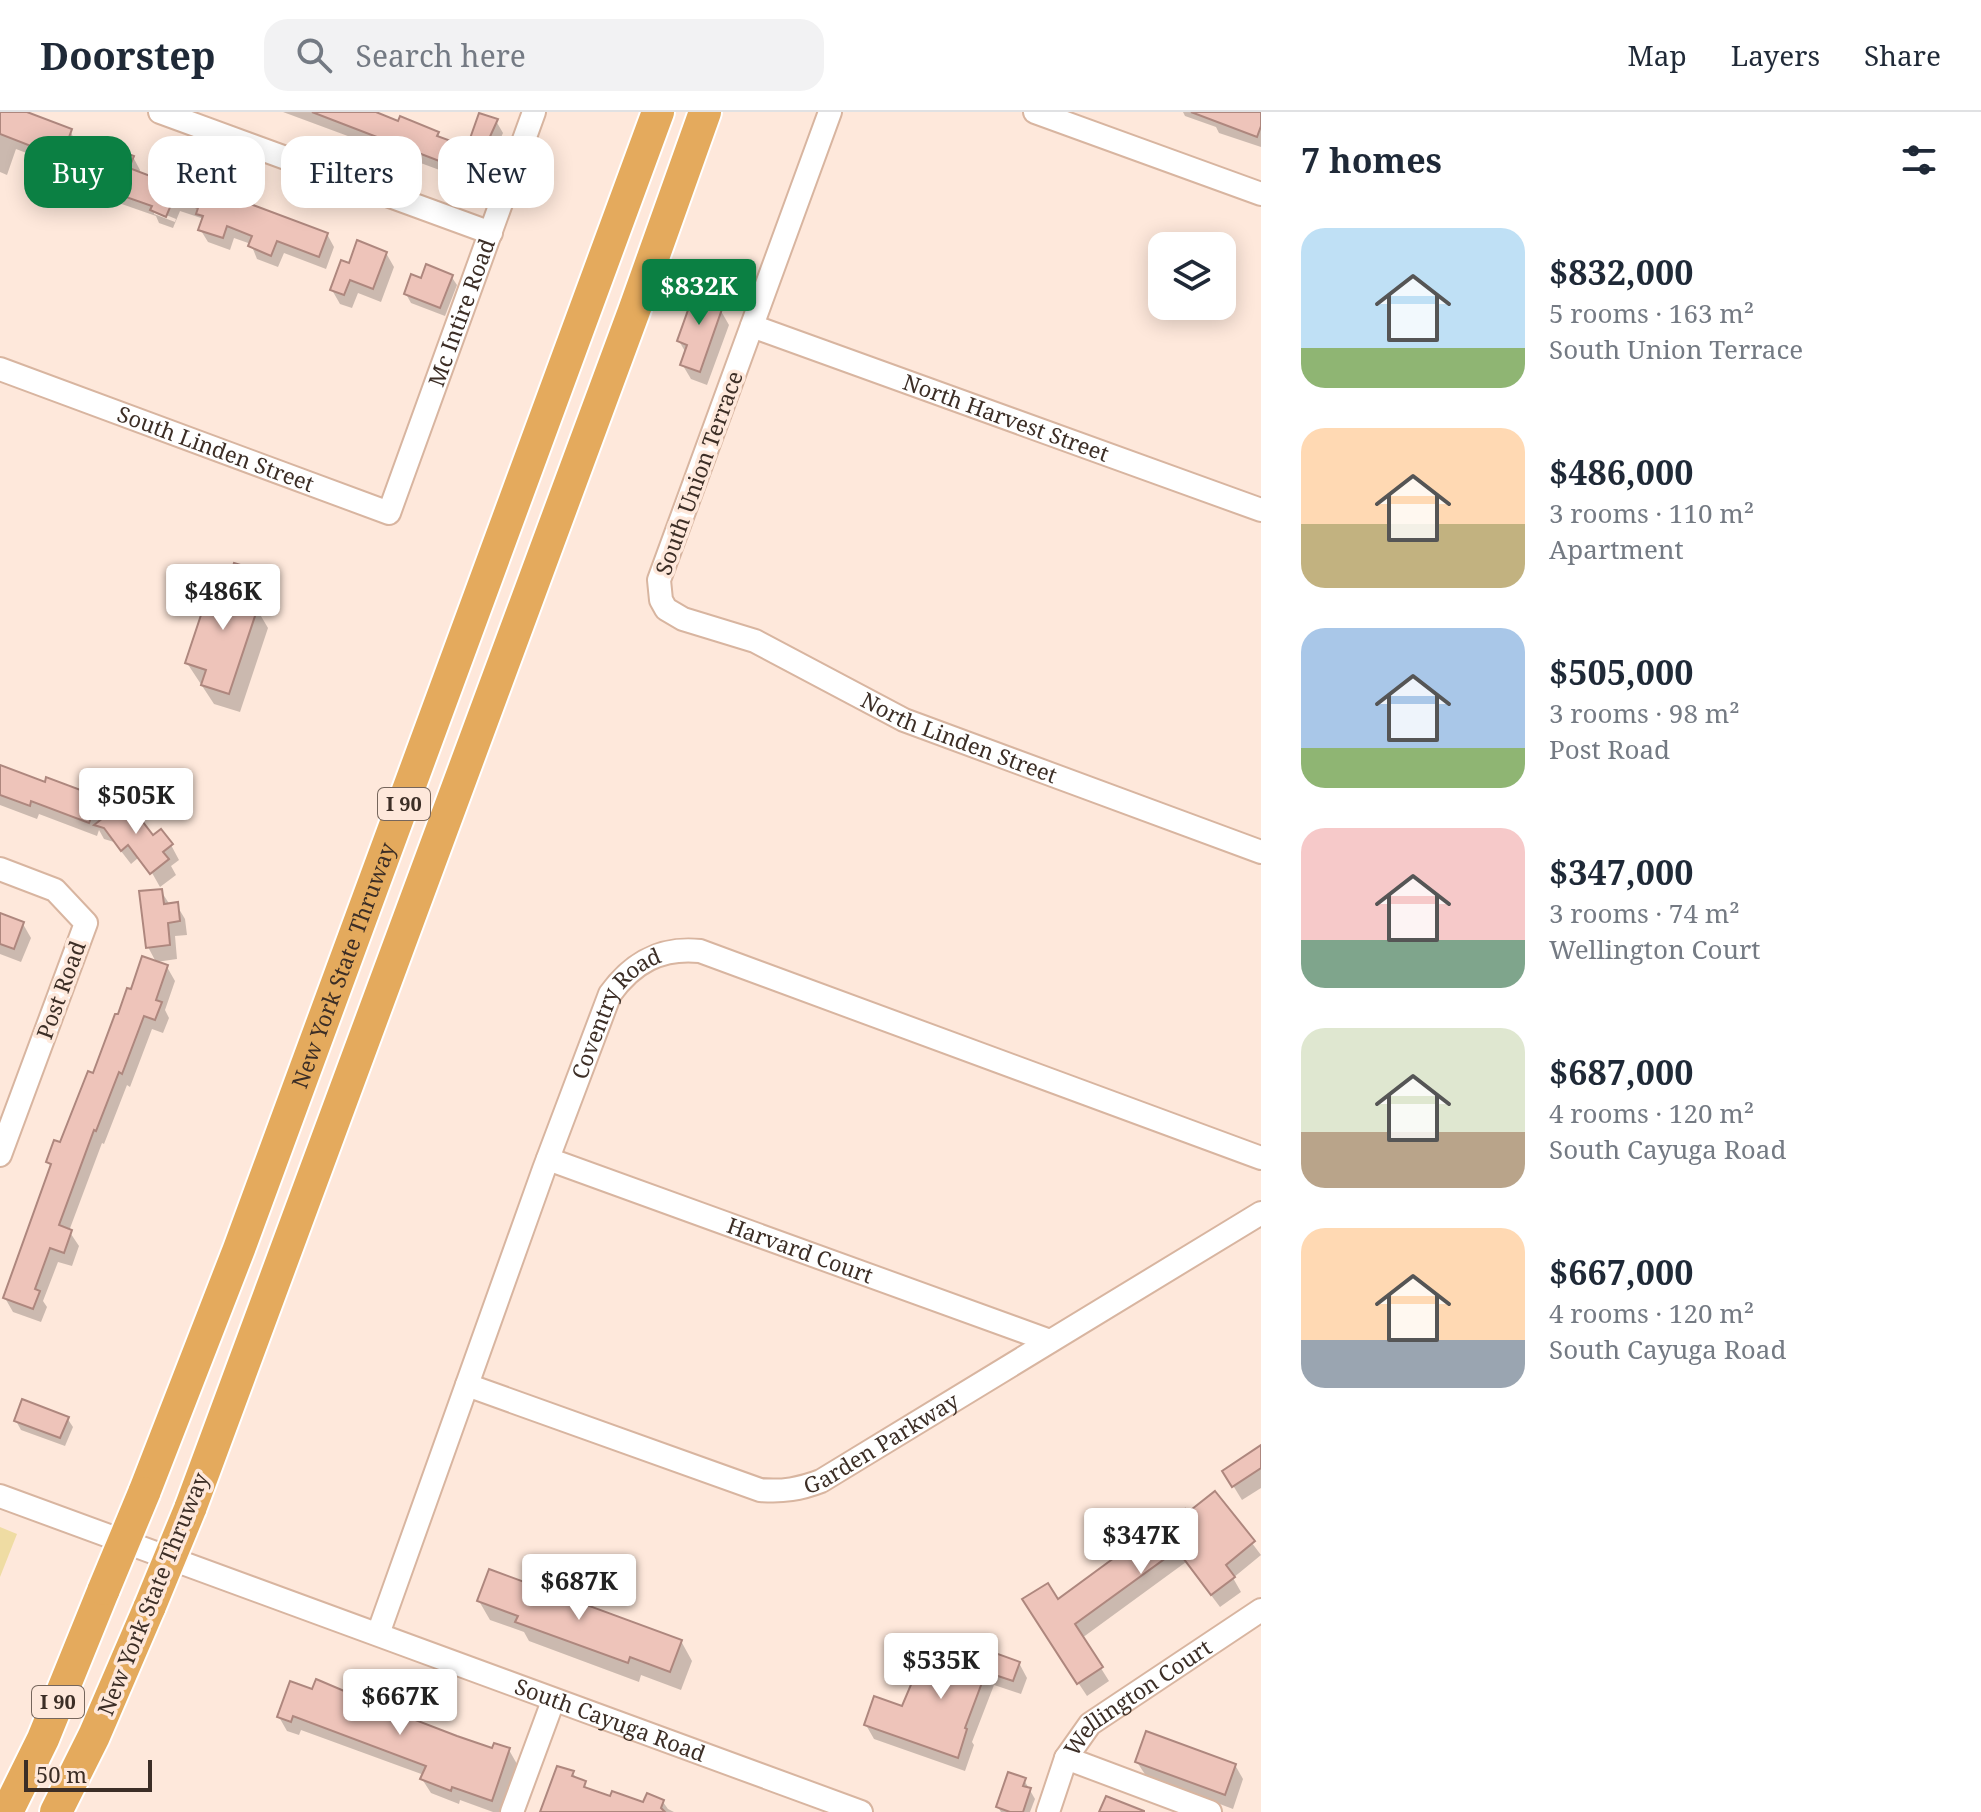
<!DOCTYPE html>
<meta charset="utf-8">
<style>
:root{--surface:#fff;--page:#f2f2f3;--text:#1f2937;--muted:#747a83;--line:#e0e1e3;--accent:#0b8043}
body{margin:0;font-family:"Noto Serif",serif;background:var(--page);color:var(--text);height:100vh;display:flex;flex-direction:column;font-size:30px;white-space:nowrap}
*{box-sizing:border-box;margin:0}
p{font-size:26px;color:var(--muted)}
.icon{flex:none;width:44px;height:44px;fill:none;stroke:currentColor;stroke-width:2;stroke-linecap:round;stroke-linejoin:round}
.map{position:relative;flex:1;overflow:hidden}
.panel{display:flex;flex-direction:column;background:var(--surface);width:720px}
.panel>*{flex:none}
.hud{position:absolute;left:24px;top:24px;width:760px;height:72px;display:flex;gap:16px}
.buttons{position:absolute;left:1148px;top:120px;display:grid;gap:16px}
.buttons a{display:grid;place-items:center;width:88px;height:88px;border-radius:16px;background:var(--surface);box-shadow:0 4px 20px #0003;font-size:40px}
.scale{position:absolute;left:24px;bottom:20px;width:128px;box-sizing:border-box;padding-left:8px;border:4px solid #3c2e26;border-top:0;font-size:22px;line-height:28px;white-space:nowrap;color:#3c2e26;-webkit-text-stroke:6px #fee8db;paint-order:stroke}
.price{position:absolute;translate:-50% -68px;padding:0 18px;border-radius:8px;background:#fff;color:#222;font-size:26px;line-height:52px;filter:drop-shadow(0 2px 4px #0008)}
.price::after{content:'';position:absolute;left:50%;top:48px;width:24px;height:18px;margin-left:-12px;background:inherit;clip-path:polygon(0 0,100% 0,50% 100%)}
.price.on{background:var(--accent);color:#fff}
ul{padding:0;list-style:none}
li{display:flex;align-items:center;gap:24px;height:200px;padding:0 40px}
li span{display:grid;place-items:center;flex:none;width:224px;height:160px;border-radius:24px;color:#555}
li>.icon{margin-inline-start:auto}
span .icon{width:96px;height:96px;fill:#fffc;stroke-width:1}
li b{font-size:34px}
h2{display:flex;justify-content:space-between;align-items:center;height:96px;padding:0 40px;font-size:34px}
.chip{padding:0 28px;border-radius:24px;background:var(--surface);box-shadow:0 4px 20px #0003;font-size:28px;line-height:72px}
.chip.on{background:var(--accent);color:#fff}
header{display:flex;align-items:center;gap:48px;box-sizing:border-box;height:112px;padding:0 40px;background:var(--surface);border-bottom:2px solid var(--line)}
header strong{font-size:38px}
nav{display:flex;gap:44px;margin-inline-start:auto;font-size:28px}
.search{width:560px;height:72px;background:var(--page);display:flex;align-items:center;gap:20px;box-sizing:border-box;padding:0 28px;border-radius:24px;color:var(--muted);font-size:30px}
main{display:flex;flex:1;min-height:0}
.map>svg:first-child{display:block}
</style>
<header>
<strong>Doorstep</strong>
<div class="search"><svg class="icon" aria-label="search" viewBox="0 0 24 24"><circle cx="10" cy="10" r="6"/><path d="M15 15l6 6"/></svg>Search here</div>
<nav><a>Map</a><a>Layers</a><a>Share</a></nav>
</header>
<main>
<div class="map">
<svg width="1261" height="1700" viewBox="0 0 1261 1700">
<rect width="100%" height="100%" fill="#fee8db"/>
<polygon fill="#efdca3" points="0,1415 17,1422 0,1465"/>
<g fill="#0003" fill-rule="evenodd">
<path d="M0 0H21L70 18 77 34 106 44 133 45 140 58 139 62 327 122 334 135 326 157 284 141 278 155 257 147 251 132 234 126 230 138 208 130 200 117 203 110 201 106 180 99 173 116 159 111 156 104 113 89 105 76 107 72 16 37 7 63 0 60ZM154 98 176 107 175 110 154 102Z"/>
<polygon points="283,0 370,0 399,11 437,21 441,27 469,38 496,9 503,21 480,73"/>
<polygon points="1183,0 1261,0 1261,35 1219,21 1216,15 1185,4"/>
<polygon points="386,141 394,155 381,190 358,181 352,196 340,192 332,178 350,153"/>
<polygon points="451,164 457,173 445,204 411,191 406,182 422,168"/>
<polygon points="715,179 723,193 721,199 729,213 707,273 691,267 682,252 686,241 679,229"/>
<polygon points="249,458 260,477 257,488 260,494 258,499 268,516 240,600 214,592 187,551"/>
<polygon points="0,655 46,672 84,681 100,679 109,693 103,708 171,733 179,748 171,754 176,763 160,775 147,752 144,754 138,746 131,752 114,730 104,727 99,718 97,724 39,702 37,707 0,693"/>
<polygon points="161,779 170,793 176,792 185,807 187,823 175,824 177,847 156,850 148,835"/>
<polygon points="0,803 23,812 31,826 21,850 0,842"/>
<polygon points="167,855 175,869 165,898 169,906 163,921 152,917 130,975 127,973 104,1032 102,1031 69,1119 79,1134 72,1154 58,1150 43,1189 47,1195 41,1210 13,1200 5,1186 52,1056 48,1050 61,1033 132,880"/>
<polygon points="67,1306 73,1315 65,1334 21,1318 16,1309"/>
<polygon points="1261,1336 1261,1376 1242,1388 1224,1359"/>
<polygon points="1215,1382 1261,1443 1233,1466 1241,1480 1220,1495 1186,1450 1082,1526 1109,1569 1087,1584 1032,1501 1058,1489 1150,1426 1187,1404"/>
<polygon points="479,1489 681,1529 692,1549 681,1578 641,1563 639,1570 529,1529 524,1520 490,1508"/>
<polygon points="1019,1551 1027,1566 1021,1582 994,1573 972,1630 974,1633 965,1659 874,1627 866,1613 904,1597 947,1569"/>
<polygon points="291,1571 392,1602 412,1599 419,1611 493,1639 509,1638 517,1652 500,1700 493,1700 460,1688 459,1692 431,1681 422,1667 424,1663 301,1618 299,1623 287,1619 279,1605"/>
<polygon points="1137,1650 1235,1653 1243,1667 1233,1697 1146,1664"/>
<polygon points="572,1661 589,1678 612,1687 645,1693 663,1690 668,1697 674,1700 542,1700"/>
<polygon points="1024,1668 1035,1687 1030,1700 1001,1700 998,1695"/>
</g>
<g fill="#eec4ba" stroke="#ae877e" stroke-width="2">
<polygon points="0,0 27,0 72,17 68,28 105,42 108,34 134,44 129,56 158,67 162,59 328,121 319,145 277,129 271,144 248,134 252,124 227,114 223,126 198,118 203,104 196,102 198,96 173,88 166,105 150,98 152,94 103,77 108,64 0,22"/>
<polygon points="312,0 376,0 398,9 400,4 439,20 437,24 467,35 479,1 498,7 473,62"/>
<polygon points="1191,0 1261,0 1261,14 1257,25"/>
<polygon points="357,128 387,140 373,177 350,168 344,183 330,178 341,148 349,151"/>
<polygon points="426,152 453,163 440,196 404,182 411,162 421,166"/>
<polygon points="698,170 717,177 711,193 722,197 700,260 680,253 687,233 677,229"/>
<polygon points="234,451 250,456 245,472 250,473 245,490 258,495 229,582 201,573 206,558 185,551 209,479 223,484"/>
<polygon points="0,653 45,670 46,665 83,679 86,671 102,677 89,711 31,689 30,694 0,683"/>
<polygon points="126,688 153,723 161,717 173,732 163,740 169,747 150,762 128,733 121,739 104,716 94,713"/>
<polygon points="162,777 164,792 178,790 180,809 168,811 170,833 146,836 139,779"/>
<polygon points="0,801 24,810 14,837 0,832"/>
<polygon points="142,844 168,853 156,888 162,890 155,908 144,904 122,962 119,960 96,1019 94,1018 59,1113 72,1118 64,1141 50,1136 35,1177 40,1179 33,1197 3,1186 51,1052 46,1050 54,1028 60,1030 88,959 93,961 115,902 118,902 127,876 131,877"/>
<polygon points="22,1287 69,1305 60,1326 14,1309"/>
<polygon points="1261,1333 1261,1356 1232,1375 1222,1359"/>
<polygon points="1215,1379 1255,1429 1226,1453 1235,1465 1211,1483 1177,1438 1075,1512 1103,1555 1077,1572 1022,1487 1048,1471 1058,1487 1148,1421 1150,1423 1185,1397 1187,1401"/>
<polygon points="489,1457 682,1528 670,1560 630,1545 628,1551 515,1510 518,1504 477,1489"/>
<polygon points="959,1528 1020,1550 1013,1569 986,1560 965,1616 967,1617 958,1646 864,1613 874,1584 902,1594 918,1556 945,1567"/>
<polygon points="316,1567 391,1599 394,1590 413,1597 410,1606 457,1624 492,1636 494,1631 510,1636 492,1689 452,1675 451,1679 420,1667 426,1654 293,1604 291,1610 277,1605 290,1569 312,1577"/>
<polygon points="1146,1619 1236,1652 1225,1683 1135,1650"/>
<polygon points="557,1654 574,1659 572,1664 586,1669 584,1675 610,1684 612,1679 643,1690 647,1681 664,1688 661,1696 665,1700 540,1700"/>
<polygon points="1008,1660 1026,1666 1023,1674 1031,1676 1023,1700 1010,1700 996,1695"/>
<polygon points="1106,1684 1144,1699 1144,1700 1099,1700"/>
</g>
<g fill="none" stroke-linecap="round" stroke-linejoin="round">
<g stroke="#d8b5a0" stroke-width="26">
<g id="minor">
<polyline points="160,0 491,121"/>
<path id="s1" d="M830 0 659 468 661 488 666 497 683 507 755 529 904 608 1261 740"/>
<polyline points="1035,0 1261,82"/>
<path id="s2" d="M752 214 1261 398"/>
<path id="s3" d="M0 257 389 401 534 0"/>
<polyline points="0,757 55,778 86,811 0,1043"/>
<path id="s4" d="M548 1047 1050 1229"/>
<path id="s5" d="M467 1273 760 1378C783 1380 800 1377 821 1369L1261 1101"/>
<path id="s6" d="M0 1384 861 1700"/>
<path id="s7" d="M378 1522 544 1057 610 882C633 850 661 835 700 839L1261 1046"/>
<polyline points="1066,1646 1210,1700"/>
<polyline points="512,1700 553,1589"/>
<path id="s8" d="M1048 1700 1066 1646 1090 1612 1261 1498"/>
</g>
</g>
<g stroke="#fff" stroke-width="36">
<g id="highway">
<path id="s9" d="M144 1381 239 1137 658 0"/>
<polyline points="190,1397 634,199 705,0"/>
<polyline points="7,1700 43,1627 104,1477"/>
<polyline points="56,1700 94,1624 150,1494"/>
</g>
</g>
<use href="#minor" stroke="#fff" stroke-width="22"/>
<use href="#highway" stroke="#e4aa5d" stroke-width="32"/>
<g stroke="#fff" stroke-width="36" stroke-linecap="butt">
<g id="highway-bridge">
<polyline points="104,1477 144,1381"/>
<polyline points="150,1494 190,1397"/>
</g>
</g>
<use href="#highway-bridge" stroke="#e4aa5d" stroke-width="32"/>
</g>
<g text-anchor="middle" stroke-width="7" stroke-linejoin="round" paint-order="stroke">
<g fill="#fee8db" stroke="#76665c" stroke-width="2">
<rect x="378" y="676" width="52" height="32" rx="6"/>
<rect x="32" y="1574" width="52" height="32" rx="6"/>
</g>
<g font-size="20" font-weight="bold" fill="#3c2e26">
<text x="404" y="699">I 90</text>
<text x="58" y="1597">I 90</text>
</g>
<g font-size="22" fill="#3c2e26" stroke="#fee8db">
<text dy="8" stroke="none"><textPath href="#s3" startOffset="628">Mc Intire Road</textPath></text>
<text dy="8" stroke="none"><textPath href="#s2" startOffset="270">North Harvest Street</textPath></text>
<text dy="8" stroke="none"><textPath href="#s3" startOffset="230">South Linden Street</textPath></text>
<text transform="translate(699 361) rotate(-70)" y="8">South Union Terrace</text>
<text dy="8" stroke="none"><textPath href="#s1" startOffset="850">North Linden Street</textPath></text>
<text dy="8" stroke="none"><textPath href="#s9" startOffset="564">New York State Thruway</textPath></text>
<text transform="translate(61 878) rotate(-70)" y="8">Post Road</text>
<text dy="8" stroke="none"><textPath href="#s7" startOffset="668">Coventry Road</textPath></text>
<text dy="8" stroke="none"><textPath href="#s4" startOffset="268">Harvard Court</textPath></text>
<text dy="8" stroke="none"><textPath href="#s5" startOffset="444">Garden Parkway</textPath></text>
<text transform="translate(153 1482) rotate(-68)" y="8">New York State Thruway</text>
<text dy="8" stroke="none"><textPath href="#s8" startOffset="152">Wellington Court</textPath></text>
<text dy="8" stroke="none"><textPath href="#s6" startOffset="650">South Cayuga Road</textPath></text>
</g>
</g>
</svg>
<div class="buttons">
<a><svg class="icon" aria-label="layers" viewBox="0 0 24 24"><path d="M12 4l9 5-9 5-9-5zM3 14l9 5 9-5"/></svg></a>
</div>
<div class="scale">50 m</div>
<b class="price on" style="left:699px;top:215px">$832K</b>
<b class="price" style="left:223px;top:520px">$486K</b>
<b class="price" style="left:136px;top:724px">$505K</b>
<b class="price" style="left:1141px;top:1464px">$347K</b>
<b class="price" style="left:579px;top:1510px">$687K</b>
<b class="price" style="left:941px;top:1589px">$535K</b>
<b class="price" style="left:400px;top:1625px">$667K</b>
<div class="hud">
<a class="chip on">Buy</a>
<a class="chip">Rent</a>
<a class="chip">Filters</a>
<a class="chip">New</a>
</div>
</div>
<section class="panel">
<h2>7 homes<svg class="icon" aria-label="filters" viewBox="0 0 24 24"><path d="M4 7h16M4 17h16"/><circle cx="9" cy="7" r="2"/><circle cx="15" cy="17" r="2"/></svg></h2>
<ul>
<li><span style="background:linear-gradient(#bfe0f5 75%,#8fb573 0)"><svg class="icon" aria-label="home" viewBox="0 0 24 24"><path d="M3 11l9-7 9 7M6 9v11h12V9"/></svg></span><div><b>$832,000</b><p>5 rooms · 163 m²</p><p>South Union Terrace</p></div></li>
<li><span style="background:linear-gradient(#ffd9b3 60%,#c2b280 0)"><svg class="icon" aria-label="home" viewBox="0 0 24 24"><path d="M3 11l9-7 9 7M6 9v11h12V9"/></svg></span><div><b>$486,000</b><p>3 rooms · 110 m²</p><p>Apartment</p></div></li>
<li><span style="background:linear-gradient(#a9c7e8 75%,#8fb573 0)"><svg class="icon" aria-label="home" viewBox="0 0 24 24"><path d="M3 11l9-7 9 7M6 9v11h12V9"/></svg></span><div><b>$505,000</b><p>3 rooms · 98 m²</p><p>Post Road</p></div></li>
<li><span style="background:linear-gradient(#f6c9c9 70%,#7fa58c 0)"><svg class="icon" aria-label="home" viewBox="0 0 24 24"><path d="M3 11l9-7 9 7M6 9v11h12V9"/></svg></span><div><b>$347,000</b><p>3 rooms · 74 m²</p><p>Wellington Court</p></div></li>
<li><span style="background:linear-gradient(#dfe7d0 65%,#b9a48a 0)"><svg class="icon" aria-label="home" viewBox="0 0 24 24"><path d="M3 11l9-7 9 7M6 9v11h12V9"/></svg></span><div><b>$687,000</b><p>4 rooms · 120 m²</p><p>South Cayuga Road</p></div></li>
<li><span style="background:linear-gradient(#ffd9b3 70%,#9aa5b1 0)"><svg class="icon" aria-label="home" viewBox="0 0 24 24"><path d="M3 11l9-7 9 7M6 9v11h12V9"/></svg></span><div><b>$667,000</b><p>4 rooms · 120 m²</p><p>South Cayuga Road</p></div></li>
</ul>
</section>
</main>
